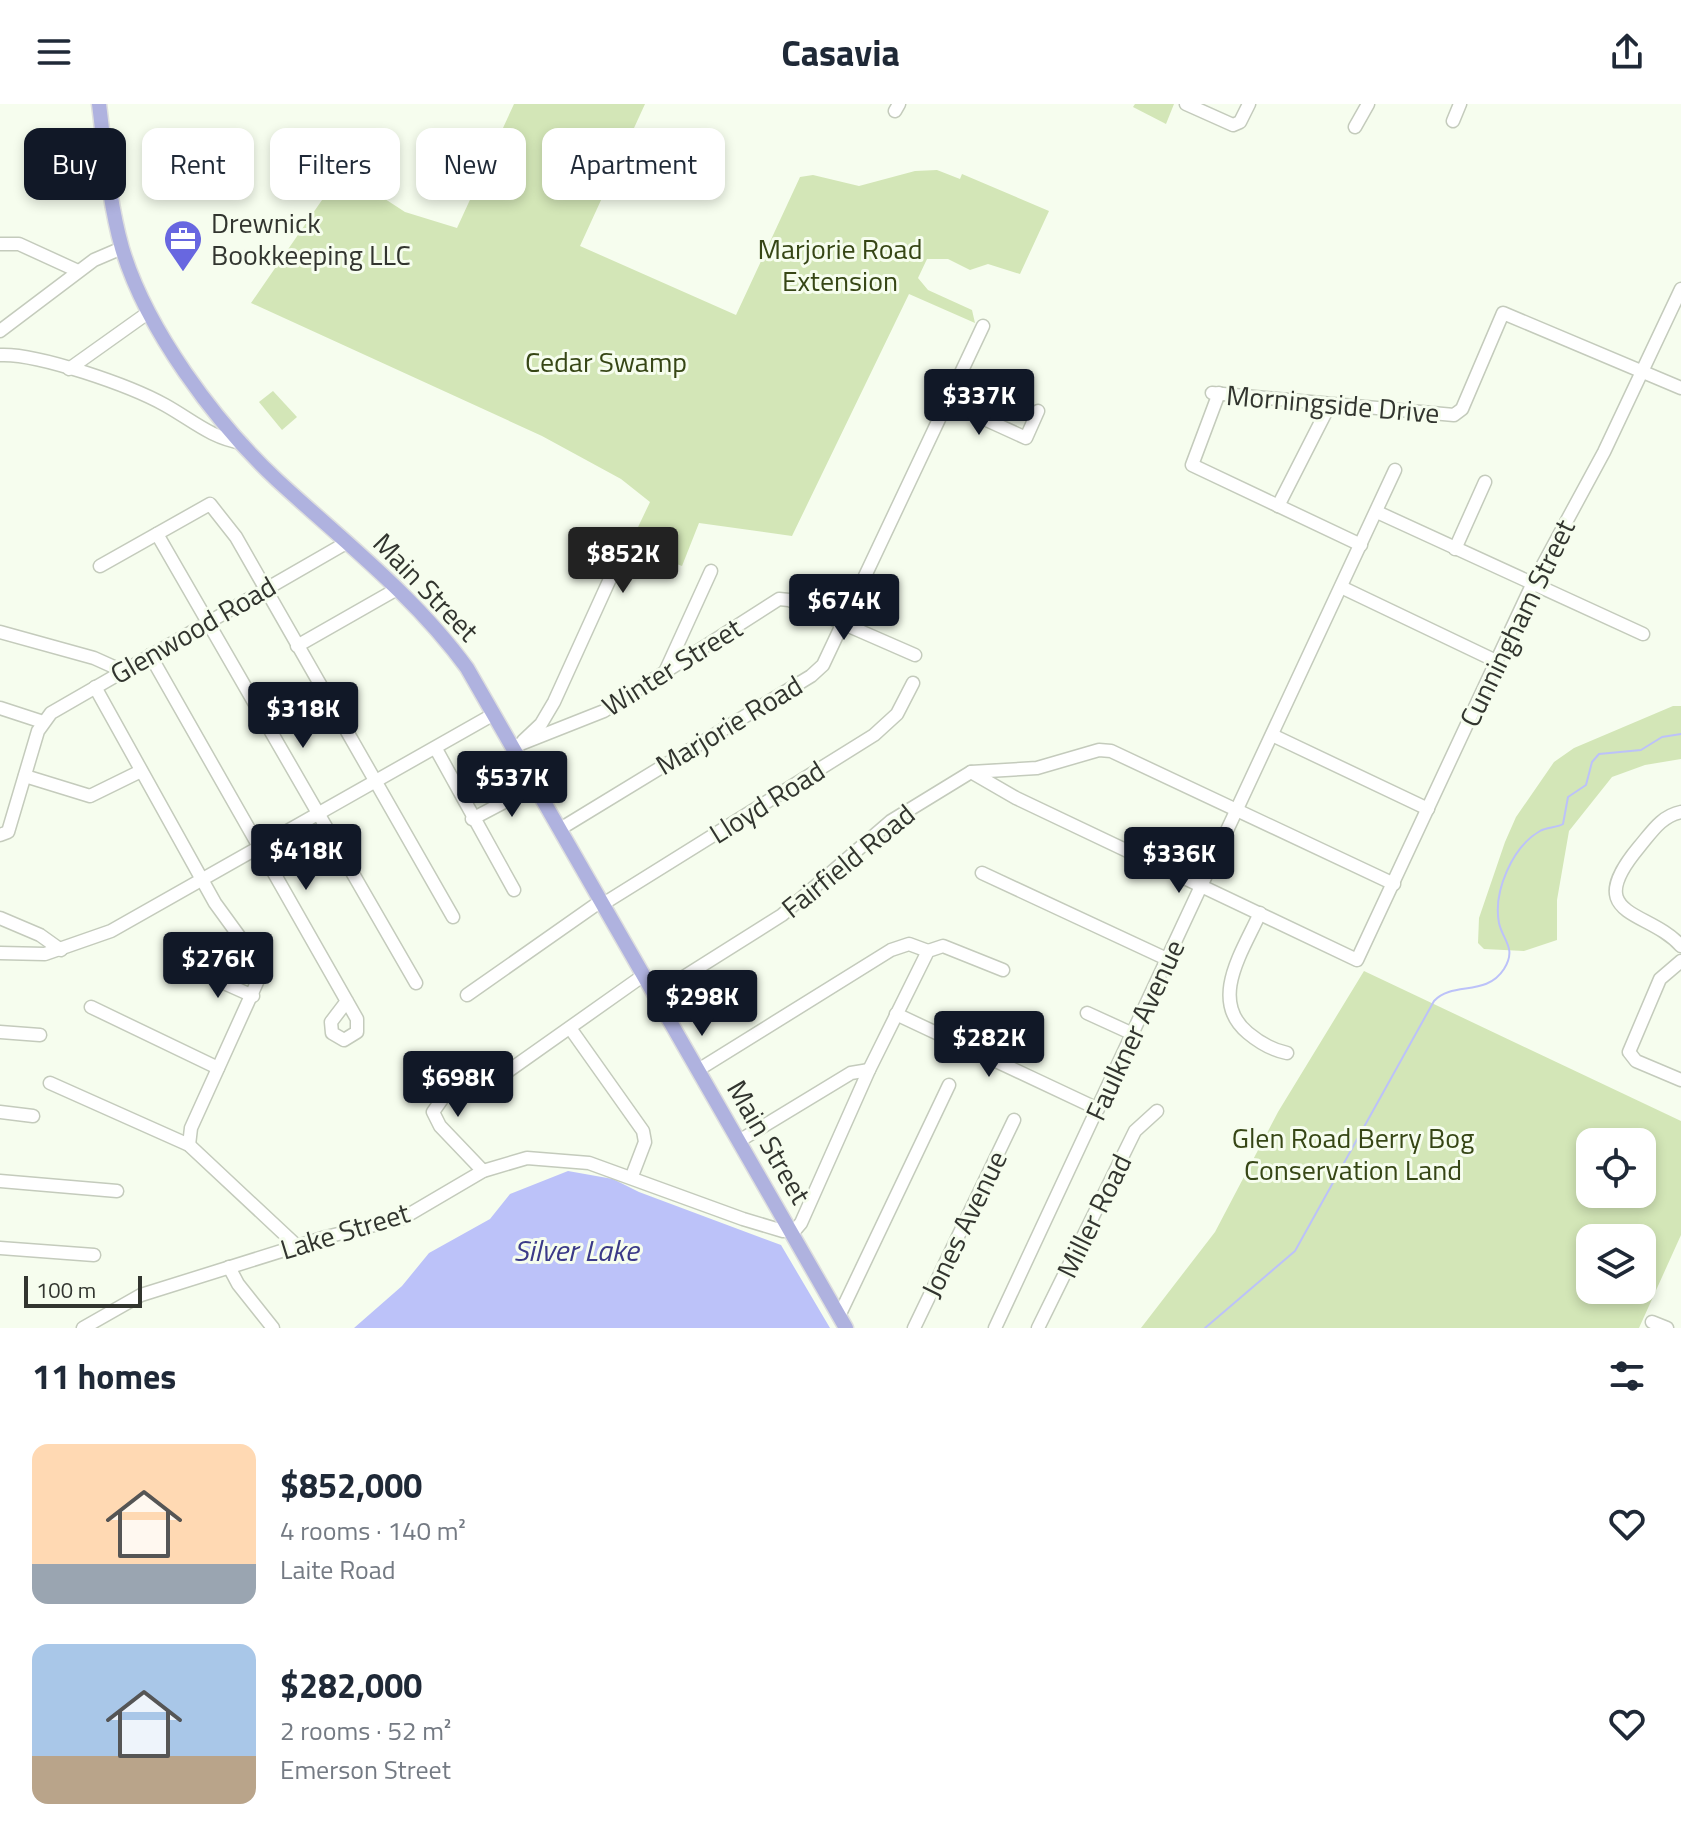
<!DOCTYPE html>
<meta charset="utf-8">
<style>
:root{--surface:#fff;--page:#f2f2f3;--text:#1f2937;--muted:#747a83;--accent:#111827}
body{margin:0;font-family:"Titillium Web",sans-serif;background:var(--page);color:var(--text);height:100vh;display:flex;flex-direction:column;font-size:30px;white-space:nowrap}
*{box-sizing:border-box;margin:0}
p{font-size:26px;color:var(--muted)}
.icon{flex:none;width:44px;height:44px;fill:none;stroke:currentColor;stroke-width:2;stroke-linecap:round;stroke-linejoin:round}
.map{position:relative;height:1224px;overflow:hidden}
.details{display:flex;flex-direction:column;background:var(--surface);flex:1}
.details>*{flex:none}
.hud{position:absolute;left:24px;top:24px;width:800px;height:72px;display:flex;gap:16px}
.fabs{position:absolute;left:1576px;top:1024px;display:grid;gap:16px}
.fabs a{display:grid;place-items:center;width:80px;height:80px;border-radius:16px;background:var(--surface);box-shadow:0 4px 12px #0003;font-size:40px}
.scale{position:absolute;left:24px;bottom:20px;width:118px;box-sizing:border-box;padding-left:8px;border:4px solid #32352f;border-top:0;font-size:22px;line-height:28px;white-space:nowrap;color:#32352f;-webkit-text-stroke:6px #f6fdee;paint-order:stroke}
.price{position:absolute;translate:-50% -68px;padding:0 18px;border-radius:8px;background:var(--accent);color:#fff;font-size:26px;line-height:52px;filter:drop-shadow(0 2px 4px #0008)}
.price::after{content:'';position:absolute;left:50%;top:48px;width:24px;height:18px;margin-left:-12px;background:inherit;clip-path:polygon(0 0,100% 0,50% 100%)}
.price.selected{background:#222;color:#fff}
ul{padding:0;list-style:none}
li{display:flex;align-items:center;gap:24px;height:200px;padding:0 32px}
li span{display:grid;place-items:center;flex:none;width:224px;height:160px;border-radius:16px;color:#555}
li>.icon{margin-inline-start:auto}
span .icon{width:96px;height:96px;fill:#fffc;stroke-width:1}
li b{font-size:34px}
h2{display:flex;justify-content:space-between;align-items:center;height:96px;padding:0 32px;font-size:34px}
.chip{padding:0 28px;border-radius:16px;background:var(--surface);box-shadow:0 4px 12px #0003;font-size:28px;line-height:72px}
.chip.selected{background:var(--accent);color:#fff}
header{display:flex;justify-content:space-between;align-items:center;height:104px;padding:0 32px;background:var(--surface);font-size:36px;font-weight:700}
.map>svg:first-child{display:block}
</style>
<header><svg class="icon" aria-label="menu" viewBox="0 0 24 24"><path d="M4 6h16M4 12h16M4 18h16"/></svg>Casavia<svg class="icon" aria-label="share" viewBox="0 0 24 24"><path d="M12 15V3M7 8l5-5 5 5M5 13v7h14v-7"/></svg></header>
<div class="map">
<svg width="1681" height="1224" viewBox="0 0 1681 1224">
<rect width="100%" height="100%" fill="#f6fdee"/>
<g fill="#d3e6b7" fill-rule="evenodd">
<polygon points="514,0 645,0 580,142 736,211 800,73 813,71 859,82 915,67 937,66 960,75 962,70 1049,107 1020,170 988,160 970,166 948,155 927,155 918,174 928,186 972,206 975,219 909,190 792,432 699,419 682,462 629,442 650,398 621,375 542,332 251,199 342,67 405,108 457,124"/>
<polygon points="1135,0 1174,0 1166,20 1133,3"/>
<polygon points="273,287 297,313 282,326 259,298"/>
<polygon points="1673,602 1681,602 1681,655 1645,661 1612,673 1569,727 1557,796 1557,836 1524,847 1484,845 1478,839 1479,814 1505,738 1516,713 1554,658 1574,644"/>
<path d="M1364 867 1681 1017V1131L1639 1224H1141L1215 1128 1278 1008ZM1590 1038H1642V1090H1590ZM1590 1134H1642V1186H1590Z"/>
</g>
<polygon fill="#bcc2f9" points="568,1067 613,1075 639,1088 781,1141 830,1224 354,1224 402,1182 429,1149 490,1115 510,1090"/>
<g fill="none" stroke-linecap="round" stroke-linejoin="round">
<path stroke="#bcc2f9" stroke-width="2" d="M1205 1224 1295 1147 1434 897C1453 877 1486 893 1504 865 1517 844 1503 837 1499 819 1493 788 1512 743 1540 727 1547 723 1556 724 1563 720L1568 693 1586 681 1592 658 1599 650 1641 646 1662 633 1681 630"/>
<g stroke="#c4cbbc" stroke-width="15">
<g id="minor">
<polyline points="1186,0 1233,21 1240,18 1249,0"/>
<polyline points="895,7 899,0"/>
<polyline points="1453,17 1460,0"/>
<polyline points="1355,23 1368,0"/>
<polyline points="0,140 19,140 78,167"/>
<polyline points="0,227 94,156 122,144"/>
<path d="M0 251C38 249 131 282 165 301 192 316 211 334 242 339"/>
<polyline points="69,265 149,208"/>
<polyline points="1212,289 1454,311 1462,305 1503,209 1681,284"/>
<polyline points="1219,289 1192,361 1361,441"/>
<polyline points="947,298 1026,334 1038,307"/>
<polyline points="1278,402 1330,300"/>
<polyline points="1377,408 1643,530"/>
<polyline points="157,430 416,879"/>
<polyline points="1455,445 1485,378"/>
<polyline points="100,462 210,400 236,433 453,813"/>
<polyline points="1341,483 1496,557"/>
<polyline points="0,528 94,554 123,567"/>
<polyline points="297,542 397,485"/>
<polyline points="150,551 357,915 357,928 344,936 332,929 331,918 347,897"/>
<polyline points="665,568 711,467"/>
<polyline points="95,583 215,799 263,865 191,1024 189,1041"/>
<polyline points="0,604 43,618"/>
<polyline points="1272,631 1428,705"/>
<polyline points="523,637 541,620 554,598 624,444"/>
<polyline points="513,643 604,607 779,495 789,496 915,551"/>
<polyline points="436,645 514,786"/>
<polyline points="971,668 1016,694 1357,856 1532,481 1604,348 1681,185"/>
<polyline points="25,672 90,692 141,667"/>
<path d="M1681 708C1661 712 1651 729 1639 743 1580 814 1648 805 1681 842"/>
<polyline points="472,715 535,682"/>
<polyline points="560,725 811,572 823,561 983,222"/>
<polyline points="0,731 8,728 38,627 51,609 346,439"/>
<polyline points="982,769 1169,856"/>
<polyline points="603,800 874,631 897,610 913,579"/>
<path d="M1260 809C1243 847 1208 896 1248 929 1260 939 1272 946 1287 949"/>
<polyline points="0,814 40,831 61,846"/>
<polyline points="0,849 45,850 111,827 494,610"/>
<polyline points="1681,857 1660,875 1629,948 1636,957 1681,976"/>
<polyline points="197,867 253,892"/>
<polyline points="467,891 601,797"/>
<polyline points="655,891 782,811 891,717 971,668 1037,664 1099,646 1111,647 1394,780"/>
<polyline points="91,903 218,964"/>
<polyline points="1087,909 1133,930"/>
<polyline points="896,910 1098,1005"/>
<polyline points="570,924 643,1027 645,1038 632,1072"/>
<polyline points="0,928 40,931"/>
<polyline points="698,966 891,846 909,840 928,847"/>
<polyline points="50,979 189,1041 297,1142"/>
<polyline points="0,1008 33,1012"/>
<polyline points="739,1037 851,969 869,966"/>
<polyline points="483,1067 440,1022 433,1008 466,961 486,975 497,975 644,871"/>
<polyline points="0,1077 117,1087"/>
<polyline points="0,1144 94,1151"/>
<polyline points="229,1163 238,1180 273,1224"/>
<polyline points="839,1212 949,981"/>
<polyline points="1652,1218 1667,1224"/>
<polyline points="83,1224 141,1191 326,1133 403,1114 483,1067 527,1054 589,1059 743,1115 783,1127 795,1126 801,1119 869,966 928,847 943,842 1003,866"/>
<polyline points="914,1224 1014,1016"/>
<polyline points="995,1224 1395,366"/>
<polyline points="1038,1224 1135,1027 1157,1007"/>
</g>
</g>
<g stroke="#dedfde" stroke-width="17">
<path id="major" d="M99 0C105 48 109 98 122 144 146 225 215 318 277 376 342 436 415 492 467 564L846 1224"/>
</g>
<use href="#minor" stroke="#fff" stroke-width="12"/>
<use href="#major" stroke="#afb2df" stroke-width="14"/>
</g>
<defs>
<g id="office-pin" transform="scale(2)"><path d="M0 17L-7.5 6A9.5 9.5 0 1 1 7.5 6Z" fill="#6867e0" stroke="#f6fdee"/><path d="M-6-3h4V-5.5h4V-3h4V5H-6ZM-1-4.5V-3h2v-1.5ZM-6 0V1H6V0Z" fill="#fff"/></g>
</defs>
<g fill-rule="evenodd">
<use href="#office-pin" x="183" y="135"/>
</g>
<g text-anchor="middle" stroke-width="6" stroke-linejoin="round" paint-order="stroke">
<g font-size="28" fill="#32352f" stroke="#f6fdee" text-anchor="start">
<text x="211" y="129">Drewnick<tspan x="211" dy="32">Bookkeeping LLC</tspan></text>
</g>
<g font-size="28" fill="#364615" stroke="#f6fdee">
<text x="840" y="155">Marjorie Road<tspan x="840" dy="32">Extension</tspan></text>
<text x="606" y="268">Cedar Swamp</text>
<text x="1353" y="1044">Glen Road Berry Bog<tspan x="1353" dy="32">Conservation Land</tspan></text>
</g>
<g font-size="28" fill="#32352f" stroke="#f6fdee">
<text transform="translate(1333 300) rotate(5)" y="10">Morningside Drive</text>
<text transform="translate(426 483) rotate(46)" y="10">Main Street</text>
<text transform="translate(1517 519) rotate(-64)" y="10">Cunningham Street</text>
<text transform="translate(193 526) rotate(-30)" y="10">Glenwood Road</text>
<text transform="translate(672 563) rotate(-32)" y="10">Winter Street</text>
<text transform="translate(729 621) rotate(-31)" y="10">Marjorie Road</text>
<text transform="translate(767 698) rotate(-32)" y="10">Lloyd Road</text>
<text transform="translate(848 757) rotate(-39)" y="10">Fairfield Road</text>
<text transform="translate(1135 926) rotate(-65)" y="10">Faulkner Avenue</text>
<text transform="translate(769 1038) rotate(60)" y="10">Main Street</text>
<text transform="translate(1094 1112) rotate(-64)" y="10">Miller Road</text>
<text transform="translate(964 1120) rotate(-64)" y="10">Jones Avenue</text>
<text transform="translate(345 1127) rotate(-17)" y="10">Lake Street</text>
</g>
<g font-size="30" font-style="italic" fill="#3b3a88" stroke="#f6fdee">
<text x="576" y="1157">Silver Lake</text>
</g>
</g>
</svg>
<div class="fabs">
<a><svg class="icon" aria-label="locate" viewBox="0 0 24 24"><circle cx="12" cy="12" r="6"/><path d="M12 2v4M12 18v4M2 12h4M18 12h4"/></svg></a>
<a><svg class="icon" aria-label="layers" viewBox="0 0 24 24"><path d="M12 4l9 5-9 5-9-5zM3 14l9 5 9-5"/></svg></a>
</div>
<div class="scale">100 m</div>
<b class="price" style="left:979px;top:333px">$337K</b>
<b class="price selected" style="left:623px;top:491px">$852K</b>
<b class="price" style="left:844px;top:538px">$674K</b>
<b class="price" style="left:303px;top:646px">$318K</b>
<b class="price" style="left:512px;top:715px">$537K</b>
<b class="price" style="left:306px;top:788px">$418K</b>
<b class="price" style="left:1179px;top:791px">$336K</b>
<b class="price" style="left:218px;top:896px">$276K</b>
<b class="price" style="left:702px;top:934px">$298K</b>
<b class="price" style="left:989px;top:975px">$282K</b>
<b class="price" style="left:458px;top:1015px">$698K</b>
<div class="hud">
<a class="chip selected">Buy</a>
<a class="chip">Rent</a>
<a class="chip">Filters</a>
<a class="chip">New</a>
<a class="chip">Apartment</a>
</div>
</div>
<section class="details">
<h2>11 homes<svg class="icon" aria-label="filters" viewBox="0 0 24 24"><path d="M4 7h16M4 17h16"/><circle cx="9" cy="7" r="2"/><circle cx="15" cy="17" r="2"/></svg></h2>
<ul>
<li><span style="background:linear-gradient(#ffd9b3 75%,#9aa5b1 0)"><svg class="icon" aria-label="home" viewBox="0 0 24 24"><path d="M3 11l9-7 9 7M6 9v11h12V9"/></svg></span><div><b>$852,000</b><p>4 rooms · 140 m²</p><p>Laite Road</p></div><svg class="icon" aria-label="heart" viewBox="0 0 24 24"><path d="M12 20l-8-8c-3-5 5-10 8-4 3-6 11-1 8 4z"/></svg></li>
<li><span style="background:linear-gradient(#a9c7e8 70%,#b9a48a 0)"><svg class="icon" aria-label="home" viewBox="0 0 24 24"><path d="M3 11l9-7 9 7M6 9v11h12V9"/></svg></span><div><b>$282,000</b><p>2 rooms · 52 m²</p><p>Emerson Street</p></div><svg class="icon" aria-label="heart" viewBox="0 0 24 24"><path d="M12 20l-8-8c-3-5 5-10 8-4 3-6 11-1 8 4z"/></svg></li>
</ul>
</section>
